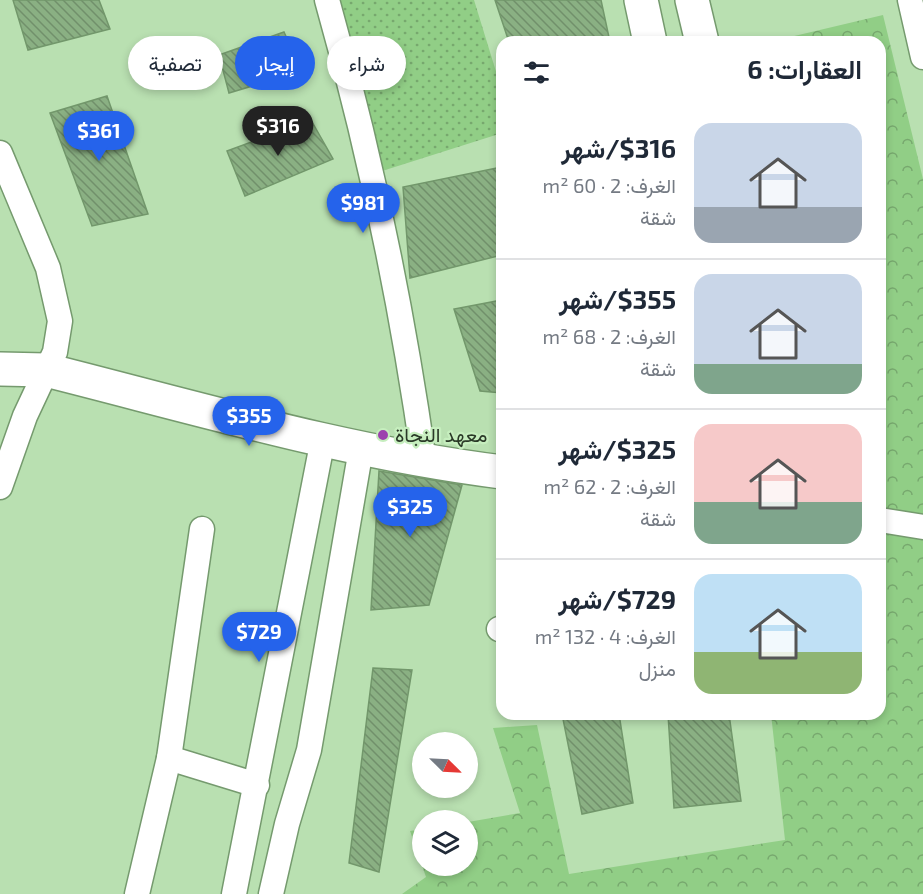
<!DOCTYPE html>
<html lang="ar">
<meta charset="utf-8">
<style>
:root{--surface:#fff;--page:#f6f6f7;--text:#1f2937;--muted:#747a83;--line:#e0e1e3;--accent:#2563eb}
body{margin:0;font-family:"Exo 2",Vazirmatn,sans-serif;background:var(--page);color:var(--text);direction:rtl;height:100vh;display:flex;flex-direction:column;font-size:22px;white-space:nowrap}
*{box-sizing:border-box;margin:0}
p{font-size:20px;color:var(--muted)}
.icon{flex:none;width:33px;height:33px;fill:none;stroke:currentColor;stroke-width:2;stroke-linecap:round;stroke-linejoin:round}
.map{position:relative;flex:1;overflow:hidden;direction:ltr}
.panel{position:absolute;left:496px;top:36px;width:390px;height:684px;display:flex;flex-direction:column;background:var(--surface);border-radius:18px;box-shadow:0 3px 9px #0003;direction:rtl}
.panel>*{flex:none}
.guide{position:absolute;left:18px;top:36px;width:388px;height:54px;direction:rtl;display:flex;gap:12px}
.needle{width:39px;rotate:114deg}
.buttons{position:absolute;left:412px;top:732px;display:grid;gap:12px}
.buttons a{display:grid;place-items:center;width:66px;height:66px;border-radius:50%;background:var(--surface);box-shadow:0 3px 9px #0003;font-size:30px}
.price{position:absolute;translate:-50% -51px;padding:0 14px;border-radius:21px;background:var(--accent);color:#fff;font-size:20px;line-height:39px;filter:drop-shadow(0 2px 3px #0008)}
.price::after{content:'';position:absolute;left:50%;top:36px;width:18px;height:14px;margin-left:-9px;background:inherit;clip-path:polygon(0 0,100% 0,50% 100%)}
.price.on{background:#222;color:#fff}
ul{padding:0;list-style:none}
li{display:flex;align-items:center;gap:18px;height:150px;padding:0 24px}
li+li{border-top:2px solid var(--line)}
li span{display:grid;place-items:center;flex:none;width:168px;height:120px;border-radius:18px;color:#555}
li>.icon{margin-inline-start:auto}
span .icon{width:72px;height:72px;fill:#fffc;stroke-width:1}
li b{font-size:26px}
h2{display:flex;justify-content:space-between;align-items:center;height:72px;padding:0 24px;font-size:26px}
.chip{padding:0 21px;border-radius:27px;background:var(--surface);box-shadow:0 3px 9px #0003;font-size:21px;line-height:54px}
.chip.on{background:var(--accent);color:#fff}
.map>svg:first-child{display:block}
</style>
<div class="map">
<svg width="923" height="894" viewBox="0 0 923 894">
<defs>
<pattern id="green-dots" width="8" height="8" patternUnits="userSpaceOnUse" patternTransform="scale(1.5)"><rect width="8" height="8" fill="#91ce86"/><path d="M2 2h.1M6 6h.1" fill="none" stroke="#77a86e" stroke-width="1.8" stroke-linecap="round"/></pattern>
<pattern id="forest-crowns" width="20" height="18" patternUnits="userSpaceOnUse" patternTransform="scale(1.5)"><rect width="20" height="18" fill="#91ce86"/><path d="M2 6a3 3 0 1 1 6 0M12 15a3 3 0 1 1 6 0" fill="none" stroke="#77a86e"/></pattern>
<pattern id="building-back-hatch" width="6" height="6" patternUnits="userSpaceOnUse" patternTransform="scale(1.5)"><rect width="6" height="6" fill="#8ab083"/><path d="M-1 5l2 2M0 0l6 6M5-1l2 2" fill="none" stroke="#71906b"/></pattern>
</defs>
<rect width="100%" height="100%" fill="#b9e0b1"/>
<polygon fill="url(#green-dots)" points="325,0 474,0 502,91 502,133 379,172"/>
<polygon fill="url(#forest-crowns)" points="883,15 923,179 923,894 402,894 426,877 410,831 423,829 423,866 468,866 468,822 520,813 493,728 537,725 569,874 785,840 771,714 880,714 880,42 769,42"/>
<g fill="url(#building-back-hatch)" stroke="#72976b" stroke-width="1.5">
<polygon points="13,0 99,0 110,29 28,50"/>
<polygon points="495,0 601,0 610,42 509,42"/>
<polygon points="284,32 302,71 229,93 219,55"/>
<polygon points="107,96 148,214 92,226 50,113"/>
<polygon points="311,120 333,159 245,196 227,151"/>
<polygon points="502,167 502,255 410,278 403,187"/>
<polygon points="502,300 502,393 480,391 454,309"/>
<polygon points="379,471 462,485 429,605 371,610"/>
<polygon points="373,668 412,670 379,872 349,863"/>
<polygon points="562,714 619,714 633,803 582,814"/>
<polygon points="668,714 729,714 741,801 674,808"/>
</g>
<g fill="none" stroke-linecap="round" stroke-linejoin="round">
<g stroke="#759a6e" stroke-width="27">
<g id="street">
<path d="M327 0C370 152 402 306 424 462"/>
<polyline points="910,0 923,57"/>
<polyline points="0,153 48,268 60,321 55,352 25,416 0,487"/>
<polyline points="880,520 923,527"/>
<polyline points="499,629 502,630"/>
<polyline points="169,758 257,785"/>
<polyline points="137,894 169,758 202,529"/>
<polyline points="234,894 323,439"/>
<polyline points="271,894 287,824 309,750 361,449"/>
</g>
</g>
<g stroke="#759a6e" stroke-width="36">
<g id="secondary">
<polyline points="641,0 650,42"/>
<polyline points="692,0 702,42"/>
<path d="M0 369 46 370C197 408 348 453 502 472"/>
</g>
</g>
<use href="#street" stroke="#fff" stroke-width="24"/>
<use href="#secondary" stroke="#fff" stroke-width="33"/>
</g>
<circle fill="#9c42ae" stroke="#c6eebe" stroke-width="2" cx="383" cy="435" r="6"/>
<g text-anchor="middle" stroke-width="4.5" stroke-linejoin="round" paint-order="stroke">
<g font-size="20" fill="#2a3927" stroke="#c6eebe" text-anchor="start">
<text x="395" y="442">معهد النجاة</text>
</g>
</g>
</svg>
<div class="buttons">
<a><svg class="needle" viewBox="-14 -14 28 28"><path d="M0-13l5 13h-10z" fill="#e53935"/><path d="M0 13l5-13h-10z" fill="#747a83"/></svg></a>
<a><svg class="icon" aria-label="layers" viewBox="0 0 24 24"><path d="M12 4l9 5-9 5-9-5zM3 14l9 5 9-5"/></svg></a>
</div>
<b class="price on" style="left:278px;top:157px">$316</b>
<b class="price" style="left:99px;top:162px">$361</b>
<b class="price" style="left:363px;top:234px">$981</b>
<b class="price" style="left:249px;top:447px">$355</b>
<b class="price" style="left:410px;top:538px">$325</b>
<b class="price" style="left:259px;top:663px">$729</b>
<div class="guide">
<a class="chip">شراء</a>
<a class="chip on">إيجار</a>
<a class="chip">تصفية</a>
</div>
<section class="panel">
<h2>العقارات: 6<svg class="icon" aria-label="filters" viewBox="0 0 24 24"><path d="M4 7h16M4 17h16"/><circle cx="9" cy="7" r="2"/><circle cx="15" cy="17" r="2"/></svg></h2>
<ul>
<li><span style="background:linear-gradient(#c9d6e8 70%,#9aa5b1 0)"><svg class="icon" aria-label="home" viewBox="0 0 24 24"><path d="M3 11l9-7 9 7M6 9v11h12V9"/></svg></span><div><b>$316/شهر</b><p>الغرف: 2 · 60 m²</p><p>شقة</p></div></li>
<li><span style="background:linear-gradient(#c9d6e8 75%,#7fa58c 0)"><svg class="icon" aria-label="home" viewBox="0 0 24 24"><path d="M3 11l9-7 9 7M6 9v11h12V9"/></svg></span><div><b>$355/شهر</b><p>الغرف: 2 · 68 m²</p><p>شقة</p></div></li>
<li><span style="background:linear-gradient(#f6c9c9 65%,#7fa58c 0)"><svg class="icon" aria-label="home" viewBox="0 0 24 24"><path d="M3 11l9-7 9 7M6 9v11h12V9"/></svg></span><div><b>$325/شهر</b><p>الغرف: 2 · 62 m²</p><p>شقة</p></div></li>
<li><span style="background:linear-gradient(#bfe0f5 65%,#8fb573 0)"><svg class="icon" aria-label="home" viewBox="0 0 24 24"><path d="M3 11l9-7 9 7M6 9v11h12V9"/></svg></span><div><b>$729/شهر</b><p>الغرف: 4 · 132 m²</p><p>منزل</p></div></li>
</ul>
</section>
</div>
